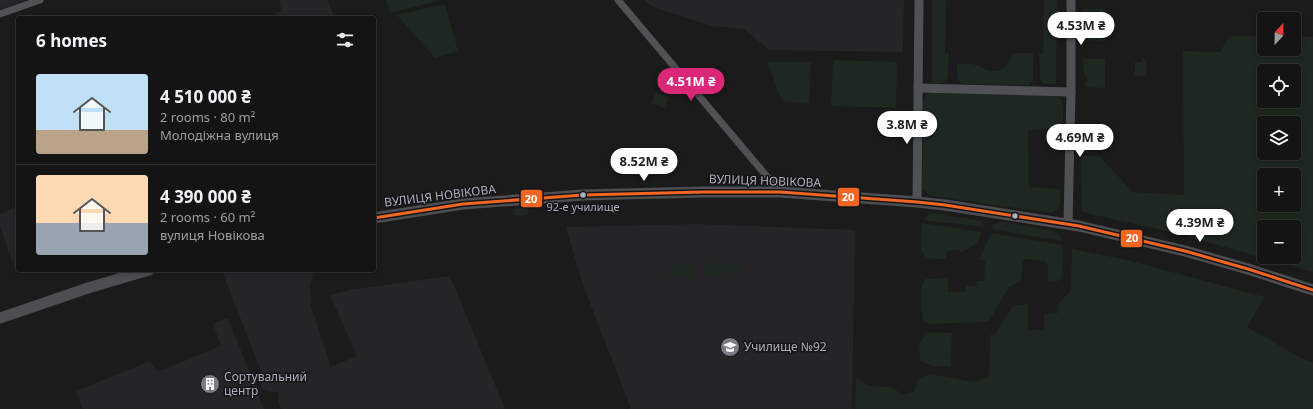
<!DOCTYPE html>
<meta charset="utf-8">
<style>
:root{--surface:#141415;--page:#212122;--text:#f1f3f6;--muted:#9d9ea0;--line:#333334;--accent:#db2777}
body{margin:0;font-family:"Noto Sans",sans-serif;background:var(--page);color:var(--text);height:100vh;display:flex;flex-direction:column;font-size:15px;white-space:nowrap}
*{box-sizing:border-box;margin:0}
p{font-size:13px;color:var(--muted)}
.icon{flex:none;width:22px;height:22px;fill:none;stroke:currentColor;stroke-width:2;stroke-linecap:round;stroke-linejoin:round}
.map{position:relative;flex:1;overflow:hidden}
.side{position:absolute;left:16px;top:16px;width:360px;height:256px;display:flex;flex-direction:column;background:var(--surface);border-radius:4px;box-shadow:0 2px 6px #0003,0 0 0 1px var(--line)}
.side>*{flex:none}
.needle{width:26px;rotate:22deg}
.buttons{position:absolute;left:1257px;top:12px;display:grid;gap:8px}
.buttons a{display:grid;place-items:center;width:44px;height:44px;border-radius:4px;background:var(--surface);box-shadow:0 2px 6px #0003,0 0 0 1px var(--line);font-size:20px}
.price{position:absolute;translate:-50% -34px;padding:0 9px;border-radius:14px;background:#fff;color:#222;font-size:13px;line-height:26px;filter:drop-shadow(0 1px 2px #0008)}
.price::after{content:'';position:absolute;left:50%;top:24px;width:12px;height:9px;margin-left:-6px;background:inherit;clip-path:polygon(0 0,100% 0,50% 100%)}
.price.selected{background:var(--accent);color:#fff}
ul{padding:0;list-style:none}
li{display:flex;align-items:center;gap:12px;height:100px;padding:0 20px}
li+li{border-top:1px solid var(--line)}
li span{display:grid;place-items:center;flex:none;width:112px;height:80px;border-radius:4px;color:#555}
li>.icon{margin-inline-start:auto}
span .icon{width:48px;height:48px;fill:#fffc;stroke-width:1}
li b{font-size:17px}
h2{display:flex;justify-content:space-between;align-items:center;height:48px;padding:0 20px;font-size:17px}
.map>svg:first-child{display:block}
</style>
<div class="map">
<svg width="1313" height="409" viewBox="0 0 1313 409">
<rect width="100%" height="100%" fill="#1b1b1c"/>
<g fill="#252528">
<polygon points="0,0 27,0 0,9"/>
<polygon points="279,0 328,0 334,18 278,18 276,13 282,11"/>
<polygon points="644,0 904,0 903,52 769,50 744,29 712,26 653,7"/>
<polygon points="18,207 18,268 15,269 0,226 0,214"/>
<polygon points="699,224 855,230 852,409 631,409 583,285 566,227"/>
<polygon points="228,270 313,270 314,273 310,285 311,306 331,367 357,356 330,295 349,290 450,276 505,409 281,409 278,402 279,393 263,390 256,373 261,371 222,271"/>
<polygon points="228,318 264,409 83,409 76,391 150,361 158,372 221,346 213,324"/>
</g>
<g fill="#1e2720" fill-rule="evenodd">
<polygon points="386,0 442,0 390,13"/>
<polygon points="932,0 946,0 945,53 949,53 948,77 946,81 941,83 932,83"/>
<polygon points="1044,0 1057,0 1056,84 1044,84 1040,78 1039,54 1043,54"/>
<polygon points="445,4 458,51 435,58 397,15"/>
<polygon points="1083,9 1105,9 1105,41 1082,41"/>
<path d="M1229 36H1264V49H1294V36L1313 37V272L1179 234 1082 212 1081 155 1100 157 1133 192 1184 195 1183 51 1220 52ZM1264 71H1294V101H1264ZM1264 123H1294V153H1264ZM1264 175H1294V205H1264ZM1264 227H1294V257H1264Z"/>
<path d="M1013 53H1033V81L1029 85 964 84C955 81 957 73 957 64 963 64 970 63 976 65 979 66 982 68 985 69 1001 75 1008 67 1013 53Z"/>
<polygon points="1143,58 1147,61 1146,76 1135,76 1135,62 1142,62"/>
<polygon points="1083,59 1105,59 1105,88 1084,87 1087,79 1083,69"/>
<polygon points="833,60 897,62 896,108 831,106"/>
<polygon points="767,62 811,62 809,104 782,101"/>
<polygon points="656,92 669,97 664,108 651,103"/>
<path d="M930 93 1051 95 1060 98 1063 106V128L1028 130 1029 187 1060 189C1060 199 1063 211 1050 213L932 196 927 193 922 188 923 103 926 95Z"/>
<polygon points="528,207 528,214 526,215 515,216 513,209"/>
<polygon points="934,213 983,221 984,227 923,220 928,215"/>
<polygon points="999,221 1054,231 1060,235 1062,241 991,229 993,225"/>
<path d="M922 223 981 232C981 243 970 247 961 253L960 250 947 251 946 258C915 264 922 247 922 223Z"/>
<path d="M991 233 1063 245 1062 278 1058 281 1048 282V264L1046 261 1025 259 1023 261 1021 280 1009 287 990 319 987 322 930 324 924 322C921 312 919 287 925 279L948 278V292H966V286H976L977 281H984L985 260H979Z"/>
<polygon points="1072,249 1127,260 1265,297 1247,327 1303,359 1313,362 1313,409 855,409 856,378 870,386 890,387 903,394 914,392 919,378 930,374 973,382 989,376 990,335 995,334 1013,306 1028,304 1028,330 1044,330 1044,314 1058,313 1059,303 1071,290"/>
<polygon points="670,263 692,264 692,277 670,276"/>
<polygon points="705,263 743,264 727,276 705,276"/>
<path d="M931 332 952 333 951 366H933L921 362C918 348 918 339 931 332Z"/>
</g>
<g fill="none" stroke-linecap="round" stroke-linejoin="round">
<g stroke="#4f5155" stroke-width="7">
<polyline points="618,0 780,192"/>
<polyline points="0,14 40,0"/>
</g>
<g stroke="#4f5155" stroke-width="9">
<polyline points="918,88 1071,92"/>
<polyline points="917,202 919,0"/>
<polyline points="1068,224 1071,91 1071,0"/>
</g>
<g stroke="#4e4e52" stroke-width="11">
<polyline points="374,218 463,204 583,195 703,192 780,192 917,202 945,205 1079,226 1185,251 1248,269 1313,290"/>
<polyline points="0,318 88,288 149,270"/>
</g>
<g stroke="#151518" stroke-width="6">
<polyline id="bus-1" points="374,218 463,204 583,195 703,192 780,192 917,202 945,205 1079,226 1185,251 1248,269 1313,290"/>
</g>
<use href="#bus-1" stroke="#f26522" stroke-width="3"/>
</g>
<defs>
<g id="university-disc" transform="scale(1)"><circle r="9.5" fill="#797c85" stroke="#151518"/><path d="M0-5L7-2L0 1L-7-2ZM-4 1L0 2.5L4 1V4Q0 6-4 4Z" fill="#fff"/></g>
<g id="building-disc" transform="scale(1)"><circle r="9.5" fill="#797c85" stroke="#151518"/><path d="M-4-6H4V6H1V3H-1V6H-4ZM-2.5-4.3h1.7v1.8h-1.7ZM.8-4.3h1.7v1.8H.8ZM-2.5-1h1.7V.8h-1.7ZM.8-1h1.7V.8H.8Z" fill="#fff"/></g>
</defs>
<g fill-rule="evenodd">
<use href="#university-disc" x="730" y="347"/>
<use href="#building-disc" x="210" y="384"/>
</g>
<g fill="#abb0bd" stroke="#151518" stroke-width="1.5">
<circle cx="583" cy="195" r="3.5"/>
<circle cx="1015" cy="216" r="3.5"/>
</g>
<g text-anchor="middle" stroke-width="3" stroke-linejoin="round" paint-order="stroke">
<g font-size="11" fill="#abb0bd" stroke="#151518">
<text x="583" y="211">92-е училище</text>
</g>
<g font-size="12" fill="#abb0bd" stroke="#151518">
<text transform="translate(765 181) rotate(2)" y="4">ВУЛИЦЯ НОВІКОВА</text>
<text transform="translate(440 196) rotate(-7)" y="4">ВУЛИЦЯ НОВІКОВА</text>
</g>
<g font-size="12" fill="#abb0bd" stroke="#151518" text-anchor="start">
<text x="744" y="351">Училище №92</text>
<text x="224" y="381">Сортувальний<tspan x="224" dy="14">центр</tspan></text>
</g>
</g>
<g stroke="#151518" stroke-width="1.5">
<rect x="837" y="187" width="23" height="20" rx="4" fill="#f26522"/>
<rect x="520" y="189" width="23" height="19" rx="4" fill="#f26522"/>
<rect x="1120" y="229" width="23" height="19" rx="4" fill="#f26522"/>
</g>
<g font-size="11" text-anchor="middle" font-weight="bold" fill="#fff">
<text x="848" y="201">20</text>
<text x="531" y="203">20</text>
<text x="1132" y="242">20</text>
</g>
</svg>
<div class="buttons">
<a><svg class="needle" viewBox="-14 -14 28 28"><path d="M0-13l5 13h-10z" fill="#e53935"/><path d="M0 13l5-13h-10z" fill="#9d9ea0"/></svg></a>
<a><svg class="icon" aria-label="locate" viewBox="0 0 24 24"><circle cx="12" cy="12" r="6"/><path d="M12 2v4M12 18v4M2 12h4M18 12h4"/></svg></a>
<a><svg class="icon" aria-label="layers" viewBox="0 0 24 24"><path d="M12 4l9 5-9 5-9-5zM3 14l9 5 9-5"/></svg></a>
<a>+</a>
<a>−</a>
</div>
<b class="price" style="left:1081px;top:46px">4.53M ₴</b>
<b class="price selected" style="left:691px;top:102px">4.51M ₴</b>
<b class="price" style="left:907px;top:145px">3.8M ₴</b>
<b class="price" style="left:1080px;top:158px">4.69M ₴</b>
<b class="price" style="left:644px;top:182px">8.52M ₴</b>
<b class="price" style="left:1200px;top:243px">4.39M ₴</b>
<section class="side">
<h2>6 homes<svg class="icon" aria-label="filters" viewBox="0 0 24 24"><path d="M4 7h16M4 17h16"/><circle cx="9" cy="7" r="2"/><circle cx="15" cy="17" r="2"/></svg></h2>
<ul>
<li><span style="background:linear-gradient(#bfe0f5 70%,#b9a48a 0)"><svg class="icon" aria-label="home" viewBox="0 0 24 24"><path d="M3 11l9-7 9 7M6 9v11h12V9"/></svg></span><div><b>4 510 000 ₴</b><p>2 rooms · 80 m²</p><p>Молодіжна вулиця</p></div></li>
<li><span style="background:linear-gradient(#ffd9b3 60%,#9aa5b1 0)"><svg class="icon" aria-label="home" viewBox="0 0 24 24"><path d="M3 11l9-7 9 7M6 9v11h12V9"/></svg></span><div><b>4 390 000 ₴</b><p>2 rooms · 60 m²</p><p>вулиця Новікова</p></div></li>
</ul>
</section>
</div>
